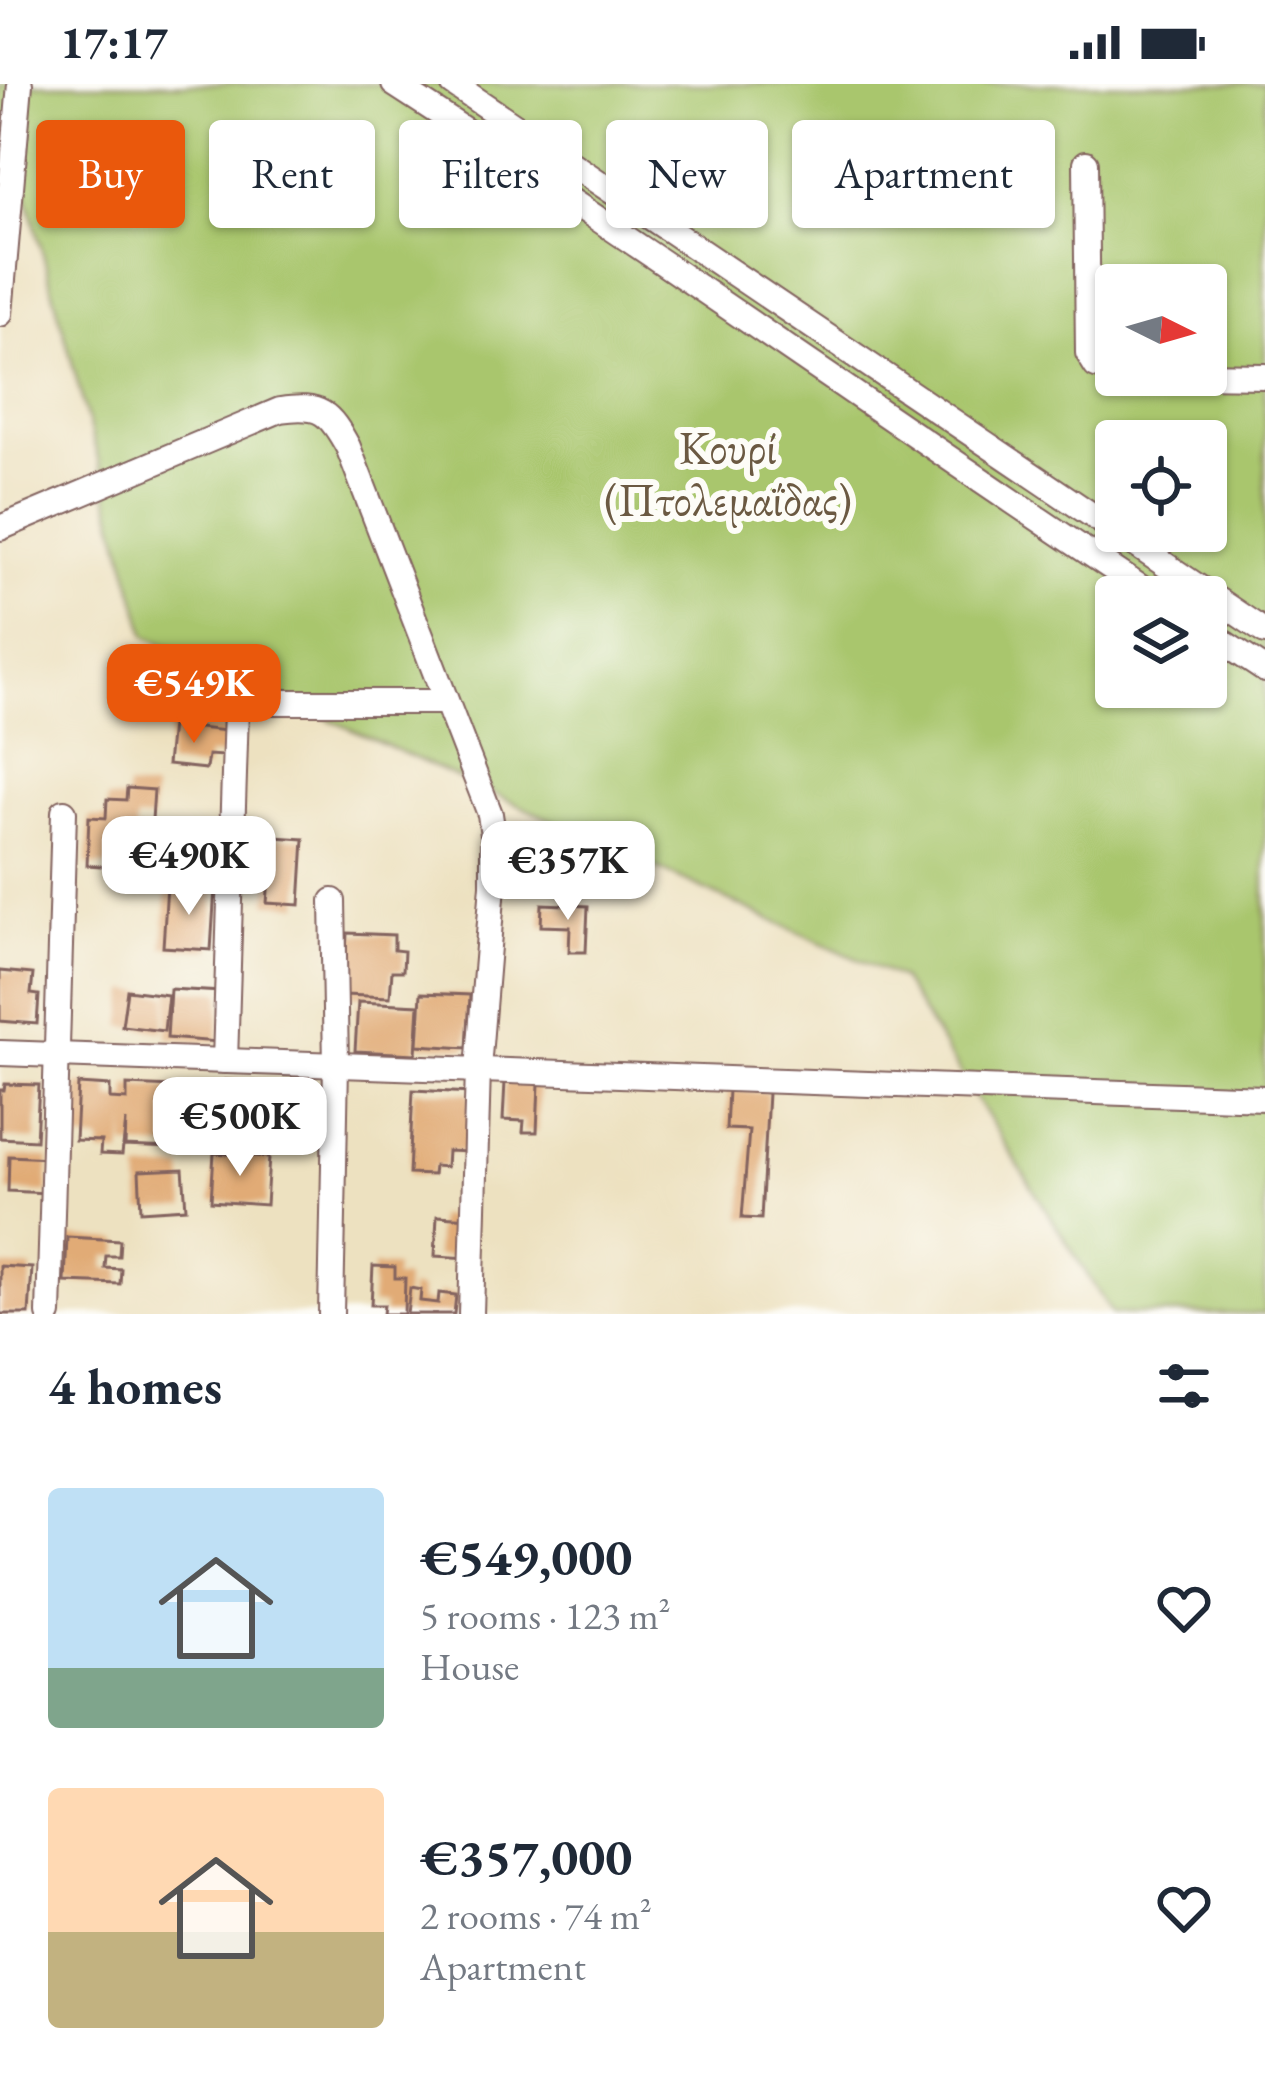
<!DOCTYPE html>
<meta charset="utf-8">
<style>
:root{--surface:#fff;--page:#f6f6f7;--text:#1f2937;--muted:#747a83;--accent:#ea580c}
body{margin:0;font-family:"EB Garamond",serif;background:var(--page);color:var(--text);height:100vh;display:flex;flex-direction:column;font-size:45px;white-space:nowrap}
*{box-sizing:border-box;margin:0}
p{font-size:39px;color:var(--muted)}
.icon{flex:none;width:66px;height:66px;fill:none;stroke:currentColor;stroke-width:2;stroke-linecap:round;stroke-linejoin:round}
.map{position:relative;height:1230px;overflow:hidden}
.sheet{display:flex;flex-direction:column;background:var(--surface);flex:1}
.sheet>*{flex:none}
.top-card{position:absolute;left:36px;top:36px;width:1194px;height:108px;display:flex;gap:24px}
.needle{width:78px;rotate:95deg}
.fabs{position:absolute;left:1095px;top:180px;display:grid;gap:24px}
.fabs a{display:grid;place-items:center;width:132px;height:132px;border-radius:12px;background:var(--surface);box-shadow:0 3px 9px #0004;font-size:60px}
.price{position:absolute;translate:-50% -102px;padding:0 27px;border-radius:24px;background:#fff;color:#222;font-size:39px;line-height:78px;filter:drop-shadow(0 3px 6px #0008)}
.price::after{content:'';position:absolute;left:50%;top:72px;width:36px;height:27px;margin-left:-18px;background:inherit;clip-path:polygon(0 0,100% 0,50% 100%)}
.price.selected{background:var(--accent);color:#fff}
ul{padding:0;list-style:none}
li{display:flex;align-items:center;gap:36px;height:300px;padding:0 48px}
li span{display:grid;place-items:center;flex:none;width:336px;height:240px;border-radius:12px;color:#555}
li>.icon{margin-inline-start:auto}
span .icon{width:144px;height:144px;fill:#fffc;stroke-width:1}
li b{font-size:51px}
h2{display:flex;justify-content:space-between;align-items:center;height:144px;padding:0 48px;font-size:51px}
.pill{padding:0 42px;border-radius:12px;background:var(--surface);box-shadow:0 3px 9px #0004;font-size:42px;line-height:108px}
.pill.selected{background:var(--accent);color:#fff}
.status{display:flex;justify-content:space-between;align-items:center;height:84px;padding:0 60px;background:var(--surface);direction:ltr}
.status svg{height:33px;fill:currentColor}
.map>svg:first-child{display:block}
</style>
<div class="status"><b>17:17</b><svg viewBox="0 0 49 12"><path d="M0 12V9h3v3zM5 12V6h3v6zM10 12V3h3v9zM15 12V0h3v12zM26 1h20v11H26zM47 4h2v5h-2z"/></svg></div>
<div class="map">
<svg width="1265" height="1230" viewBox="0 0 1265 1230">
<rect width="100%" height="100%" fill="#fdfcf7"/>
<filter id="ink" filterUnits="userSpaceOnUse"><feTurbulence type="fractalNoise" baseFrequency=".00833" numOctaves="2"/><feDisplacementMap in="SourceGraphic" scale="24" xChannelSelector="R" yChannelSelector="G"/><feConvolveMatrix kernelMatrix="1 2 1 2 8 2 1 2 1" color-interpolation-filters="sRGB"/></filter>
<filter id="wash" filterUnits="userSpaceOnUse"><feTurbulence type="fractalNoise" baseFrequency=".004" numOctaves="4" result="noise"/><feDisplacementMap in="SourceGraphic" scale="48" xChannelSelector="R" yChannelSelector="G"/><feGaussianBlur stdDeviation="2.7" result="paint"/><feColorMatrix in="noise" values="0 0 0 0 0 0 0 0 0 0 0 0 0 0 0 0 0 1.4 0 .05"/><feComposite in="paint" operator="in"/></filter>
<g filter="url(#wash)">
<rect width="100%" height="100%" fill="#ede1c0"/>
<path fill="#a9c66d" stroke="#7a724c" stroke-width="3" fill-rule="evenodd" d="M0 0H1265V1230H1112L901 895 146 552 9 45 0 37ZM1116 201H1206V291H1116ZM1116 357H1206V447H1116ZM1116 513H1206V603H1116Z"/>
<g id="blocks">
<g fill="#e1ab76">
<polygon points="171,641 226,647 223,672 208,671 206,685 167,681"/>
<polygon points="127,704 154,706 152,736 136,735 133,784 87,781 89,733 106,734 107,715 126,716"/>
<polygon points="259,752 304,755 300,821 267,819 269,794 256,793"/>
<polygon points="167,801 215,804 211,866 163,863"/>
<polygon points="542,820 588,822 586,868 569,868 570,843 541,842"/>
<polygon points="347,849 394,851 394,866 404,867 403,887 392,887 390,913 344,911"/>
<polygon points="0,887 33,890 31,910 39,911 37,940 0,937"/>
<polygon points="170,905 221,908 218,958 167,954"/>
<polygon points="127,906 168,911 164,947 122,942"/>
<polygon points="421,909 470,911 467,964 418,961"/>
<polygon points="358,918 419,921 416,970 355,967"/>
<polygon points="225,996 265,998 263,1040 222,1038"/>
<polygon points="505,998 539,999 537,1048 523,1048 524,1037 503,1036"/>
<polygon points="5,1000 39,1001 36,1056 0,1054 0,1006 4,1006"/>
<polygon points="78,1000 110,1002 110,1015 127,1016 127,1001 198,1004 195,1065 125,1062 126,1037 122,1071 100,1070 101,1057 75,1056"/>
<polygon points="413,1006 471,1009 469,1068 447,1067 446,1083 434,1082 433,1091 409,1090"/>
<polygon points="728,1006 768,1009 761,1135 742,1134 749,1046 726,1045"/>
<polygon points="214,1069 269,1073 266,1121 211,1117"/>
<polygon points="9,1072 49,1074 47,1109 8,1107"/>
<polygon points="183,1085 186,1124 141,1127 139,1087"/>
<polygon points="437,1132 472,1134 469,1174 435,1172"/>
<polygon points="67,1153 120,1156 119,1172 106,1172 105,1184 121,1185 120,1200 65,1198"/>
<polygon points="0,1182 32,1184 29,1230 0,1230"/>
<polygon points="373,1182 395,1183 395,1194 405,1194 404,1230 383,1230 384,1221 371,1221"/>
<polygon points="410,1204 421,1206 420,1217 438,1219 439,1209 456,1211 454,1230 407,1230"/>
</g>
</g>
</g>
<g filter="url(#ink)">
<use href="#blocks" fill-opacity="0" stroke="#83635f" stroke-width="3"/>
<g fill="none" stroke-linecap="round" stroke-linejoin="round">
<g stroke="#83635f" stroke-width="28">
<g id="minor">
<path d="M394 0C651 166 900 344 1155 513"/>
<polyline points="453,0 1265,548"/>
<polyline points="1086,79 1088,269 1096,282 1116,287"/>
<polyline points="0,230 20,0"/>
<polyline points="1196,291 1265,292"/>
<path d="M0 444 280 326C321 320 329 328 348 363L490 730 493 751V801L478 985 471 1230"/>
<polyline points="1206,547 1265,586"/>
<polyline points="0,969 1265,1014"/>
<polyline points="225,977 236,626 244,620 271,618 444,618"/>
<polyline points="49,1230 64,728"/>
<polyline points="331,1230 336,981 333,817"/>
</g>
</g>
<use href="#minor" stroke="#fff" stroke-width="24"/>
</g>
</g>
<g text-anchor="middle" stroke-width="12" stroke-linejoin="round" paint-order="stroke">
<g font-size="45" fill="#6b5942" stroke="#fdfcf7">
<text x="728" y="379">Κουρί<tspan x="728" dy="52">(Πτολεμαΐδας)</tspan></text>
</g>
</g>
</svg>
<div class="fabs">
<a><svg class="needle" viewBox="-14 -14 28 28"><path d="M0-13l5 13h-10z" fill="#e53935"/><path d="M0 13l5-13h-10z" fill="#747a83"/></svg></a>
<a><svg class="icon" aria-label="locate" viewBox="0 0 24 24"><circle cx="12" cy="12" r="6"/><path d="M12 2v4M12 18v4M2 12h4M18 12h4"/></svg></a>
<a><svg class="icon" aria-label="layers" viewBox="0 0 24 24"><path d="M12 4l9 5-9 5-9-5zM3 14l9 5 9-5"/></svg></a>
</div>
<b class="price selected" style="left:194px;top:662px">€549K</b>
<b class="price" style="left:189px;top:834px">€490K</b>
<b class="price" style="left:568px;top:839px">€357K</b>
<b class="price" style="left:240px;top:1095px">€500K</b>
<div class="top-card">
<a class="pill selected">Buy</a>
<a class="pill">Rent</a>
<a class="pill">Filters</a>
<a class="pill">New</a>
<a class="pill">Apartment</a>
</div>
</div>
<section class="sheet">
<h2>4 homes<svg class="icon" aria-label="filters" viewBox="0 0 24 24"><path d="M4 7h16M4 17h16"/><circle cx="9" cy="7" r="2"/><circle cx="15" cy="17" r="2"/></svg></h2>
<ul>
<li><span style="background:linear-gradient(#bfe0f5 75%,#7fa58c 0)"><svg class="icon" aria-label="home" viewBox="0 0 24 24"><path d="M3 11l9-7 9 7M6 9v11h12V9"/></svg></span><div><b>€549,000</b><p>5 rooms · 123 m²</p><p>House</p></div><svg class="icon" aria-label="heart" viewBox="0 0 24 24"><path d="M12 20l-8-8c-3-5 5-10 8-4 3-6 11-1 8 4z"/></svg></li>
<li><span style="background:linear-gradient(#ffd9b3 60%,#c2b280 0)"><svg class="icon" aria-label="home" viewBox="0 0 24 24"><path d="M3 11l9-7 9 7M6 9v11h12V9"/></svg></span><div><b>€357,000</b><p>2 rooms · 74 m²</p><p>Apartment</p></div><svg class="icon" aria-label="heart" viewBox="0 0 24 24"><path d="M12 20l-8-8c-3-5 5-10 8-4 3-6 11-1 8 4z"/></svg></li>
</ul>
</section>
